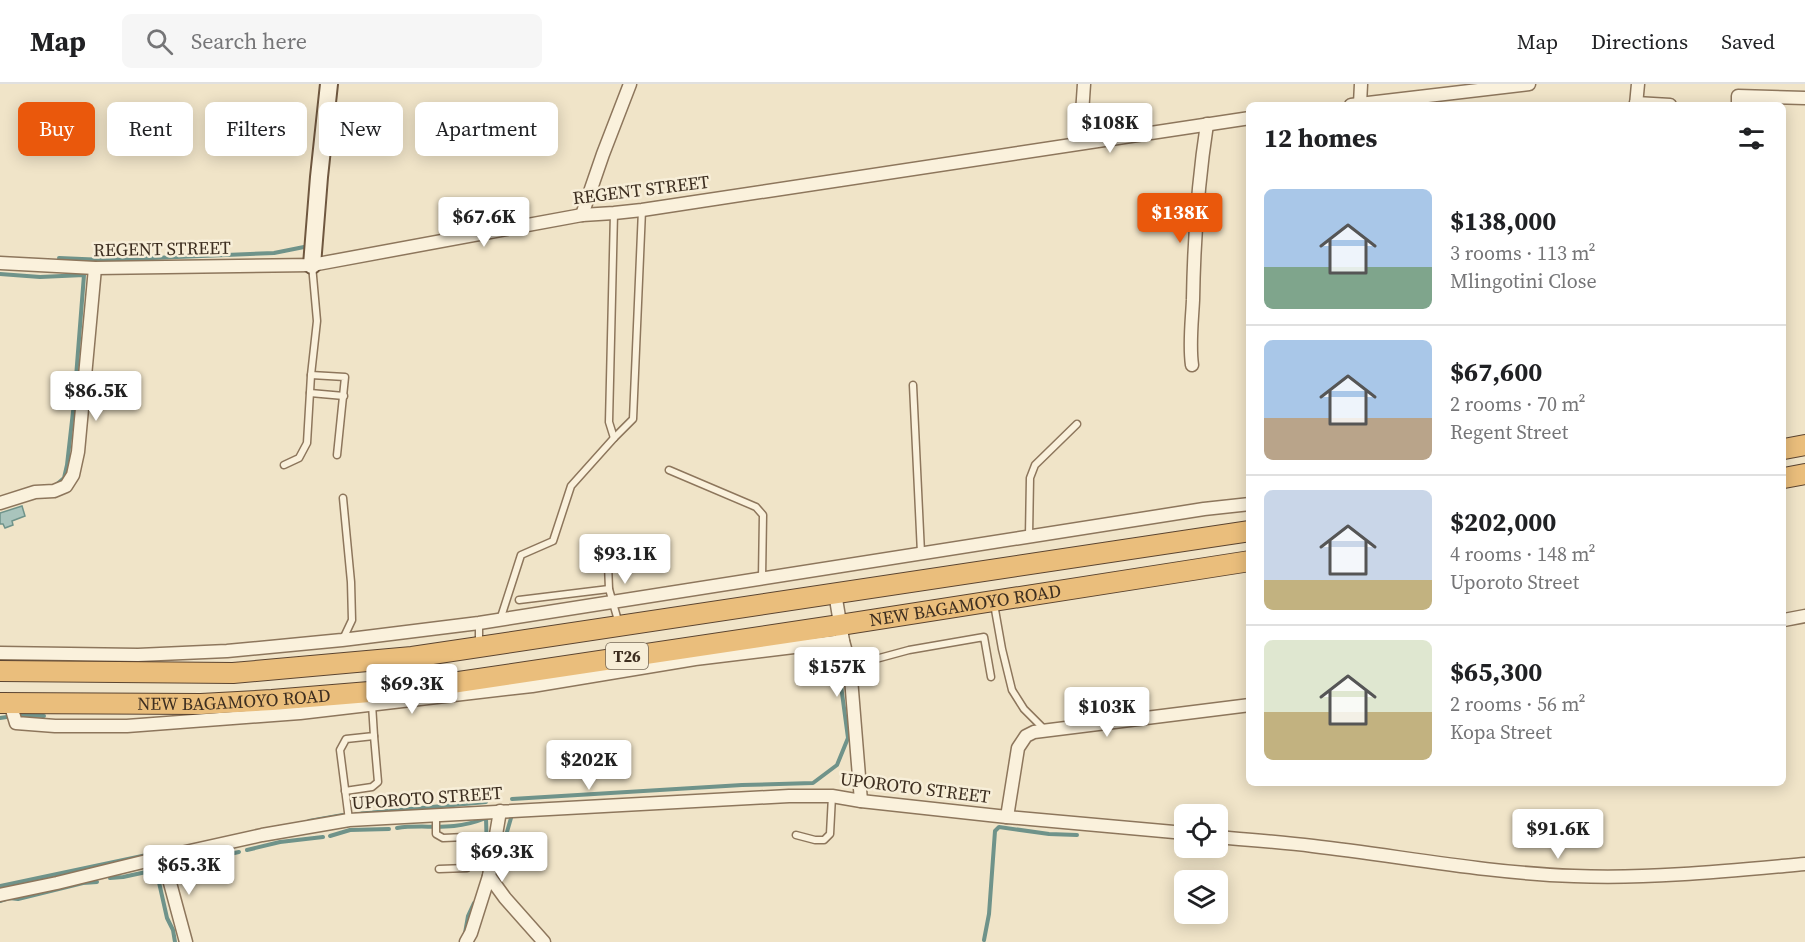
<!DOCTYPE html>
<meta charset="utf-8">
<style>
:root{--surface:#fff;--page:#f6f6f6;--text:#202124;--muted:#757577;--line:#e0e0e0;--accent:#ea580c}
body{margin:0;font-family:"Source Serif 4",serif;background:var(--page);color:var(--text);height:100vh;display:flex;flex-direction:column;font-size:22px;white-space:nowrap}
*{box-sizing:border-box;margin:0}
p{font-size:20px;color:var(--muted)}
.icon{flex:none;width:33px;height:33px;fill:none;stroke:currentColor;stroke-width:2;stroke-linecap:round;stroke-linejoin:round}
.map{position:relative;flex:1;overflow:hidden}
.side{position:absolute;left:1246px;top:18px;width:540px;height:684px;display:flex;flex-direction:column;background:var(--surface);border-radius:9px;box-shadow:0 3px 15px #0003}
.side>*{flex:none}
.top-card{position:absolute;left:18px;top:18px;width:570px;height:54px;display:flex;gap:12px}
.tools{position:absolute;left:1174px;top:720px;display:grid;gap:12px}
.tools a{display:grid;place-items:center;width:54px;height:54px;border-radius:9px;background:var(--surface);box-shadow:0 3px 15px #0003;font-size:30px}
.price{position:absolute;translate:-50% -51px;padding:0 14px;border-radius:6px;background:#fff;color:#222;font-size:20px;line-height:39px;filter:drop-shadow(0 2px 3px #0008)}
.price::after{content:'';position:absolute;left:50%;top:36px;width:18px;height:14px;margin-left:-9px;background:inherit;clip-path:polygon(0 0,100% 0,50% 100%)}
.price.active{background:var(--accent);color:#fff}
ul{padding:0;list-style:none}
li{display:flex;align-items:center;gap:18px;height:150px;padding:0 18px}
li+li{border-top:2px solid var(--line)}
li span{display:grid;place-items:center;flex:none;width:168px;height:120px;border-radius:9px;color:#555}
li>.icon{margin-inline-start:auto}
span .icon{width:72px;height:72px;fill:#fffc;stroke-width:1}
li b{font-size:26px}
h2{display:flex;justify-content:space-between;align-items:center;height:72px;padding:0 18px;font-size:26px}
.pill{padding:0 21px;border-radius:9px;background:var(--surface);box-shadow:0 3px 15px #0003;font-size:21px;line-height:54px}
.pill.active{background:var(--accent);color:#fff}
header{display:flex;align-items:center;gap:36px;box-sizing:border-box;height:84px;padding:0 30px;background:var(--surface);border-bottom:2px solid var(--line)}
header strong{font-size:28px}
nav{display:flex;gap:33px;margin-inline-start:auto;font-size:21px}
.search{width:420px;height:54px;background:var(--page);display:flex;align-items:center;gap:15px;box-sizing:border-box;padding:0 21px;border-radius:9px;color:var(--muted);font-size:22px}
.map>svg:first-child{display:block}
</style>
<header>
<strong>Map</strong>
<div class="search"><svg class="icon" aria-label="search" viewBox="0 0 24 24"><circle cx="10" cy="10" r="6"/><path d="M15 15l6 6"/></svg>Search here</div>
<nav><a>Map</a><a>Directions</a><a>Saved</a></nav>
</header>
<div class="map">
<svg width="1805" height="858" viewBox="0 0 1805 858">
<rect width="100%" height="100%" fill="#f0e4c8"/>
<polygon fill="#a9c4bc" stroke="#6f938a" stroke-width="1.5" points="22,422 25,432 12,437 13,441 5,444 3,440 0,440 0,429"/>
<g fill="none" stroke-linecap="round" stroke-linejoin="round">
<g stroke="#6f938a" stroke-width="4">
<polyline points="59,174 105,176 274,169 309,162"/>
<polyline points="0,190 40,193 84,191 74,319 67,381 64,394 56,401"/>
<polyline points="0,634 20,631 44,632"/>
<polyline points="512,715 742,701 813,699 837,681 848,654 836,564"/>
<polyline points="356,730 486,718"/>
<polyline points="309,737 343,731"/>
<path d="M397 744C416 741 435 744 454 742 465 741 476 738 486 734L487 770"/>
<polyline points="330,752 350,746 389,745"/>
<polyline points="247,766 280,758 323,753"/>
<polyline points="156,785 167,834 173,846 175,858"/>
<polyline points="496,786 511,734"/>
<polyline points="110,794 123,793 239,768"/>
<polyline points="0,802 161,768"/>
<polyline points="0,817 9,814 18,815 83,799 97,798"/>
<polyline points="465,849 468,832 474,819"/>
<polyline points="984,856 989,830 995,747 999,743 1049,750 1077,751"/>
</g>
<g stroke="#8d765c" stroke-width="9">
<g id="service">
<polyline points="311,291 345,293 337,371"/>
<polyline points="913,301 921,469"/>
<polyline points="310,309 344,312"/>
<polyline points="614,354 609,338 614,129"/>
<polyline points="284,381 299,374 307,359 311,291 317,237 312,181"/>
<polyline points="669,386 756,423 763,431 762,494"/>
<polyline points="343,414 351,498 352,536 343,555"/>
<polyline points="1029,452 1030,394 1035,381 1077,340"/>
<polyline points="608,480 609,505 619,540"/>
<polyline points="519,516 609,505"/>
<polyline points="994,520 1002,565 1012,606 1024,625 1045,646"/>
<polyline points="499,534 501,533 521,471 553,457 571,402 614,354 633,335 642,126"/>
<polyline points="479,561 479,539 481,539"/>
<polyline points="850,582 909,566 984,553 991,593"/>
<polyline points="345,707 372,703 378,698 374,652"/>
<path d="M436 731V750L443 754 466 753C475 762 473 775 467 784L439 785"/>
<polyline points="349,736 340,666 346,655 374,652 372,620"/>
<polyline points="796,751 815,756 824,756 830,750 832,712"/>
</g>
</g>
<g stroke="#8d765c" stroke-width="15">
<g id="minor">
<polyline points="1636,19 1670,21"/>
<polyline points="1360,20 1361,0"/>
<polyline points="1351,21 1529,0"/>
<polyline points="1636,21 1638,0"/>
<polyline points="1738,21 1738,12 1805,14"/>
<polyline points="1080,59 1084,0"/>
<polyline points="582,131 603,70 630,0"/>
<polyline points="0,179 95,184 312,181 582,131 614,129 642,126 1250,34"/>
<path d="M1192 281C1189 260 1192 237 1193 216 1194 157 1198 98 1207 40"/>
<polyline points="0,419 35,408 54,407 66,402 73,391 78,368 95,184"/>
<polyline points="835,509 843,557 850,582 861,717"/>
<polyline points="1784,536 1805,532"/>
<polyline points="0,569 138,571 227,567 342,556 479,539 1204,425 1250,420"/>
<polyline points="10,619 16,639 55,642 127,642 300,629 532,602 695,575 843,557"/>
<polyline points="1007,733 1018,664 1026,652 1034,648 1250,621"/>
<path d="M1218 753C1250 756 1281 758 1313 762 1400 772 1486 789 1574 792 1651 795 1728 787 1805 780"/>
<polyline points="163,773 186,858"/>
<polyline points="489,792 505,814 544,858"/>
<polyline points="0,811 57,799 163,773 262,751 349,736 789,712 832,712 861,717 1007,733 1185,749"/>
<polyline points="466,858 471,849 489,792 500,727"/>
</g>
</g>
<g stroke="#6f573f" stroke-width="20">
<polyline id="secondary" points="312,181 319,93 329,0"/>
</g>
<g stroke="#5b4430" stroke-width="22">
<g id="trunk">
<polyline points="1784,365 1805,361"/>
<polyline points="1784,394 1805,390"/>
<polyline points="0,587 233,589 412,573 1250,447"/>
<path id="s1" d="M0 619 201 620 272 616 418 604 840 541 1250 477"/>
</g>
</g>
<use href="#service" stroke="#faf1dc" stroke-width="6"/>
<use href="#minor" stroke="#faf1dc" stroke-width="12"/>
<use href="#secondary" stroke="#faf1dc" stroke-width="16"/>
<use href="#trunk" stroke="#eabe7c" stroke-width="20"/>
</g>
<g text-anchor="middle" stroke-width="5" stroke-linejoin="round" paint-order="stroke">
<rect fill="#f7eed8" stroke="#756857" stroke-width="1.5" x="606" y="559" width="42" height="26" rx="4.5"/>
<g font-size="16" font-weight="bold" fill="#3d2e20">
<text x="627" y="578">T26</text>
</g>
<g font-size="18" fill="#3d2e20" stroke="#f7eed8">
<text transform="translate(641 106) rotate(-7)" y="6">REGENT STREET</text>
<text transform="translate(162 165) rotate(-1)" y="6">REGENT STREET</text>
<text dy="6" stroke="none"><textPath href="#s1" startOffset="972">NEW BAGAMOYO ROAD</textPath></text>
<text dy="6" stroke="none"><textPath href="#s1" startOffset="234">NEW BAGAMOYO ROAD</textPath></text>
<text transform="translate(915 704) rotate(7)" y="6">UPOROTO STREET</text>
<text transform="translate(427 714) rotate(-4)" y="6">UPOROTO STREET</text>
</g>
</g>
</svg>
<div class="tools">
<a><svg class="icon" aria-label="locate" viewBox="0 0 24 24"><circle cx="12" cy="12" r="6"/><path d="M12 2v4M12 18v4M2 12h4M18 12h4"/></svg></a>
<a><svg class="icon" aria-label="layers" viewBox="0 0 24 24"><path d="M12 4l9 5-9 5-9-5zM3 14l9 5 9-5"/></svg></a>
</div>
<b class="price" style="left:1110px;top:70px">$108K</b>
<b class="price active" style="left:1180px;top:160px">$138K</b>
<b class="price" style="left:484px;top:164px">$67.6K</b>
<b class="price" style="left:96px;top:338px">$86.5K</b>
<b class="price" style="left:625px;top:501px">$93.1K</b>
<b class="price" style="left:837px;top:614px">$157K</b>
<b class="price" style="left:412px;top:631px">$69.3K</b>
<b class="price" style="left:1107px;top:654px">$103K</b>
<b class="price" style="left:589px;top:707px">$202K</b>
<b class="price" style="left:1558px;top:776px">$91.6K</b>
<b class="price" style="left:502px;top:799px">$69.3K</b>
<b class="price" style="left:189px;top:812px">$65.3K</b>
<div class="top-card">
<a class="pill active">Buy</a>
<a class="pill">Rent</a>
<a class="pill">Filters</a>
<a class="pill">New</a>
<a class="pill">Apartment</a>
</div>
<section class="side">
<h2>12 homes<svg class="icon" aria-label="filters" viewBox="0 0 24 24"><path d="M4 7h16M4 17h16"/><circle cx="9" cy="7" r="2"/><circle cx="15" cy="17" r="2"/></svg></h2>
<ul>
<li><span style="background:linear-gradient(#a9c7e8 65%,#7fa58c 0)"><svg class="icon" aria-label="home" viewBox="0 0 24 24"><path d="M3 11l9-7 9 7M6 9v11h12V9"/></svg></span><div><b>$138,000</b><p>3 rooms · 113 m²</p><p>Mlingotini Close</p></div></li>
<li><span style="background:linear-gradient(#a9c7e8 65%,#b9a48a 0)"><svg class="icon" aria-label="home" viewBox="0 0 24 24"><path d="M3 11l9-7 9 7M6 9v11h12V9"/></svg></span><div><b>$67,600</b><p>2 rooms · 70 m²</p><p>Regent Street</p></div></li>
<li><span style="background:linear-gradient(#c9d6e8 75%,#c2b280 0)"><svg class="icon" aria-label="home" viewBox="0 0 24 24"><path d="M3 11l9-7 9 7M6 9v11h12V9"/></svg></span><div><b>$202,000</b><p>4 rooms · 148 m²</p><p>Uporoto Street</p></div></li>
<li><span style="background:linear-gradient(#dfe7d0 60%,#c2b280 0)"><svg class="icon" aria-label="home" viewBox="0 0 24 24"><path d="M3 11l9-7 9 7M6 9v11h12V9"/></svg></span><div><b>$65,300</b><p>2 rooms · 56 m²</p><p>Kopa Street</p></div></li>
</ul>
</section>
</div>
